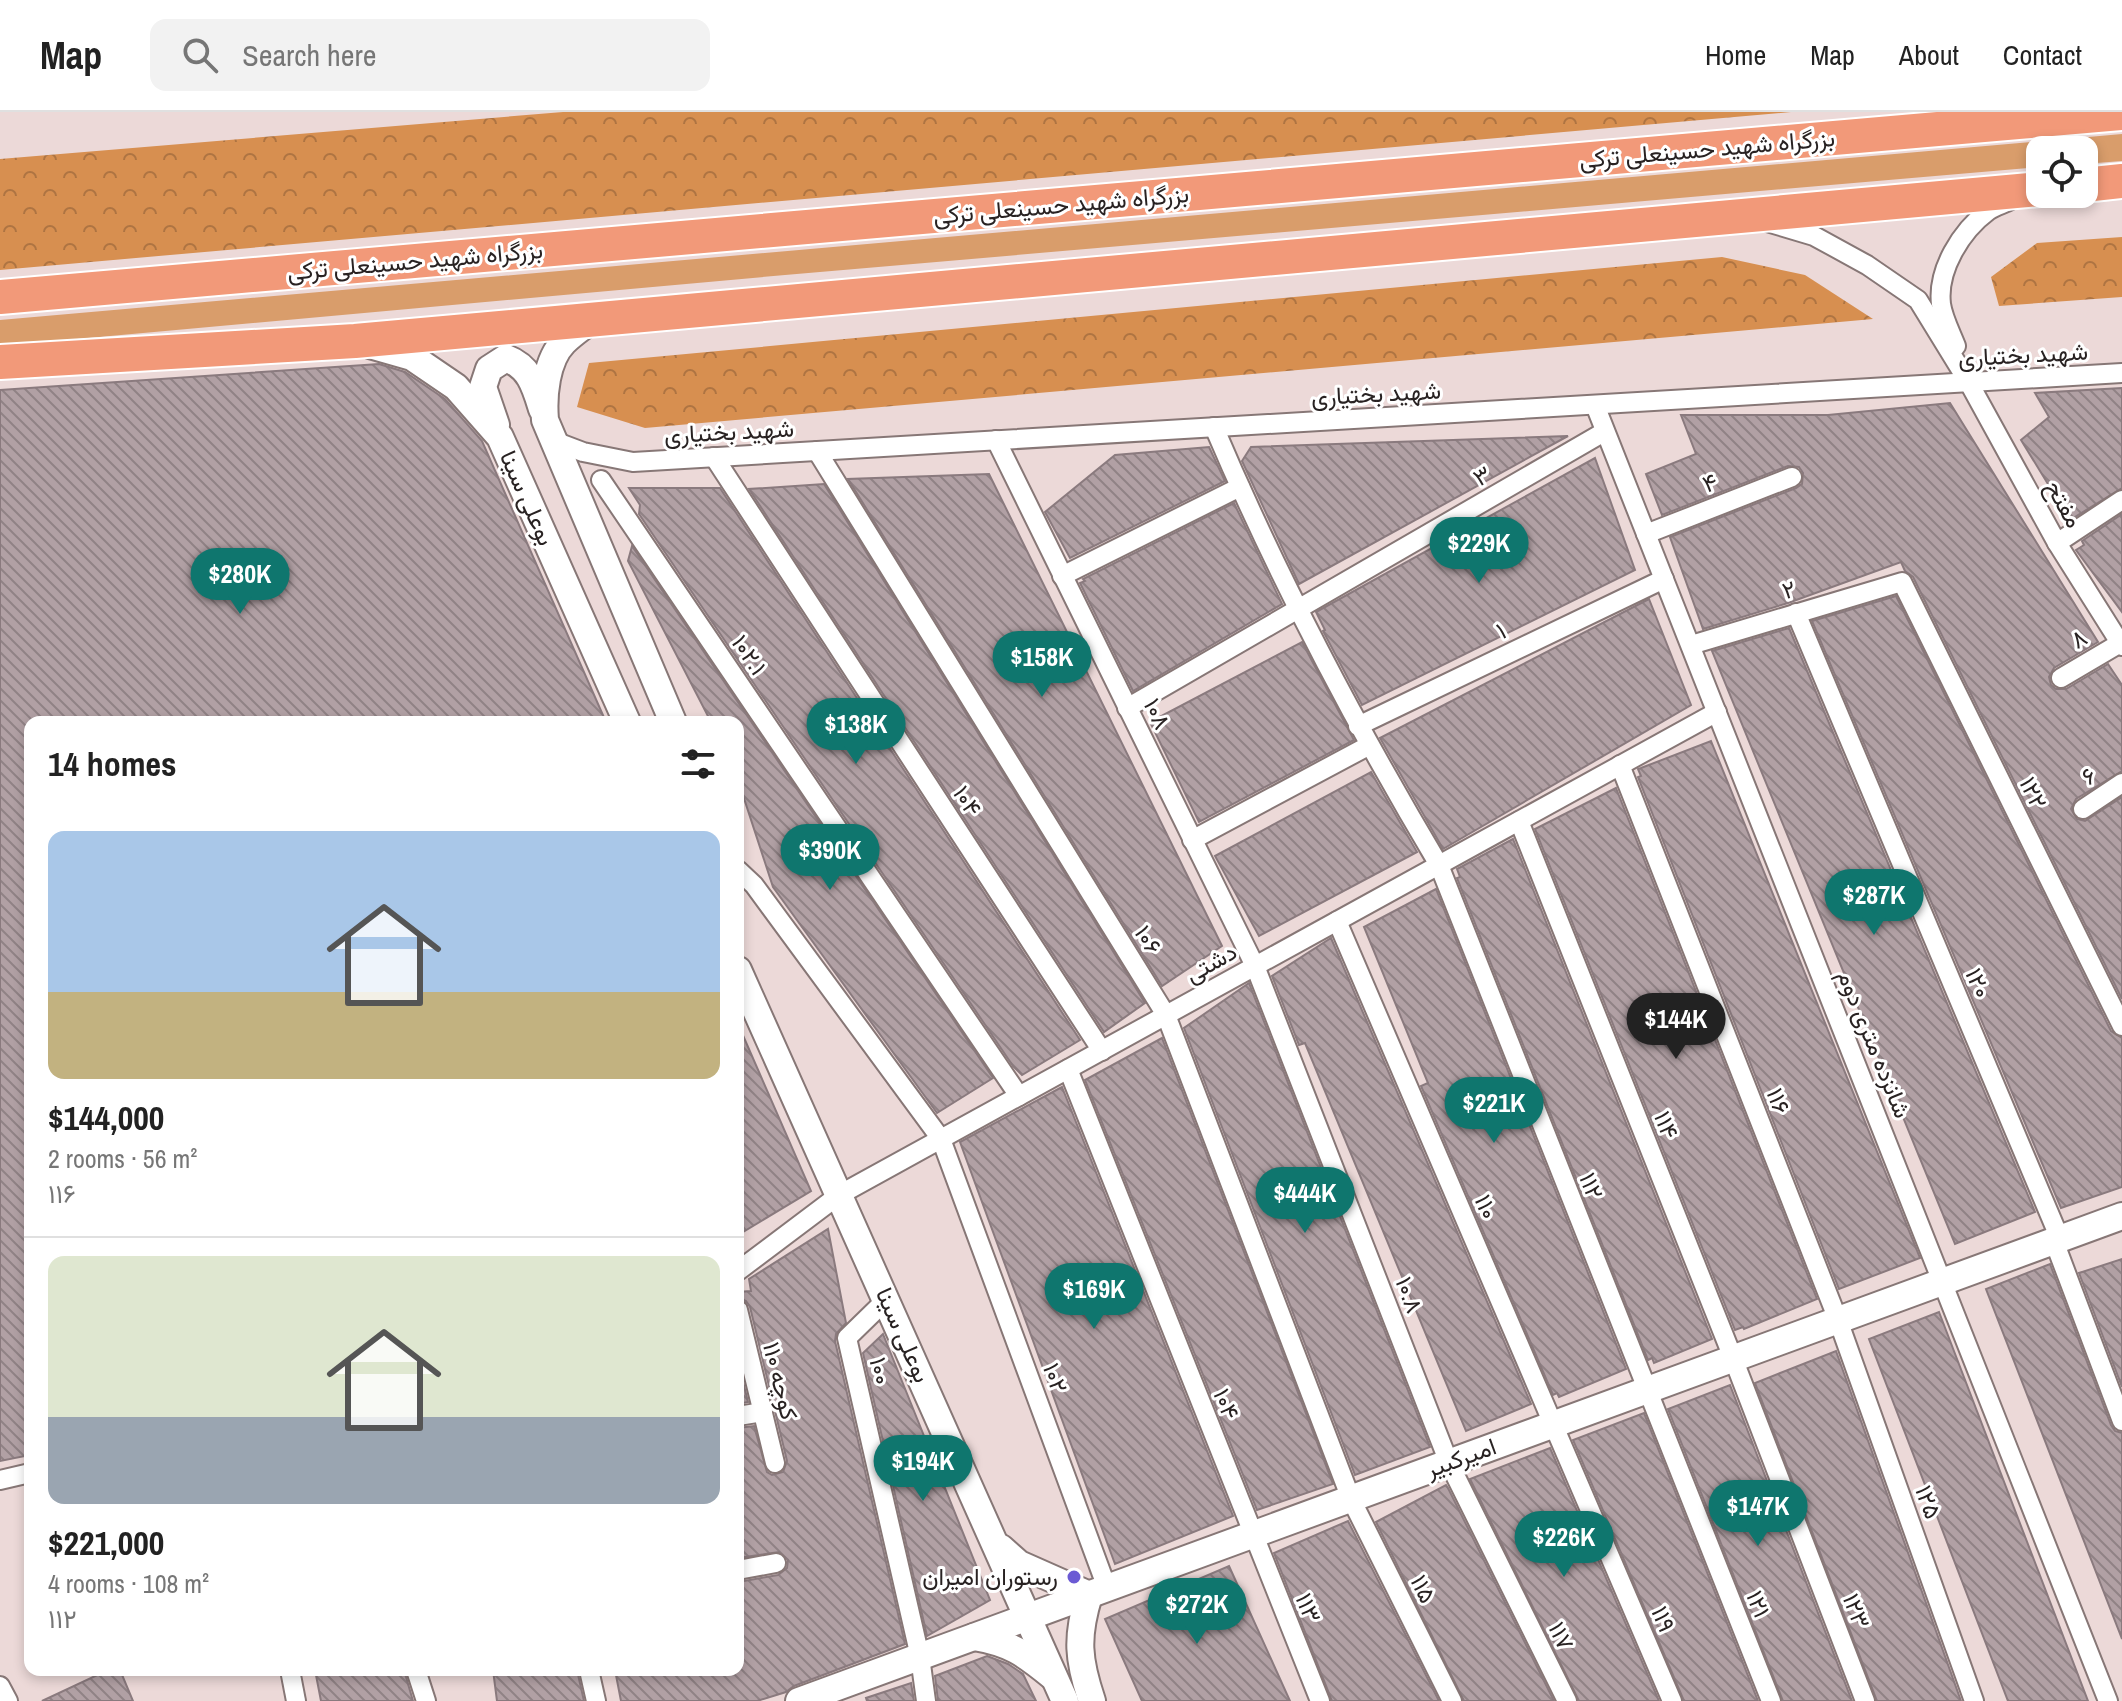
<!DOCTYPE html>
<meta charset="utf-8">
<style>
:root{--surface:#fff;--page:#f2f2f2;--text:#222;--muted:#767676;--line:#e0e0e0;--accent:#0f766e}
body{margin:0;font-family:"Archivo Narrow",Vazirmatn,sans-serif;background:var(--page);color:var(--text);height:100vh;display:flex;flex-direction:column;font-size:30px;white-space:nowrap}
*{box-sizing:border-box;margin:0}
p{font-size:26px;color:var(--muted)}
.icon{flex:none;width:44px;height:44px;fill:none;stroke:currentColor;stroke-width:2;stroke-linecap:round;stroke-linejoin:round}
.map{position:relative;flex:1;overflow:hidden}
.side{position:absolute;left:24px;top:604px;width:720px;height:960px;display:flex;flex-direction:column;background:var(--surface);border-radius:16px;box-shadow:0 4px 12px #0003}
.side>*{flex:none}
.controls{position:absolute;left:2026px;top:24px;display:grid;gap:16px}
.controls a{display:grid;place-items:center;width:72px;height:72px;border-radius:16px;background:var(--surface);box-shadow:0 4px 12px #0003;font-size:40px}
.price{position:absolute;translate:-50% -68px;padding:0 18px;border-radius:28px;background:var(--accent);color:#fff;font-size:26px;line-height:52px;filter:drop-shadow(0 2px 4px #0008)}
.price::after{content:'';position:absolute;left:50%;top:48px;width:24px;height:18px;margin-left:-12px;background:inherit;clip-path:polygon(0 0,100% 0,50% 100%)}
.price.on{background:#222;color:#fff}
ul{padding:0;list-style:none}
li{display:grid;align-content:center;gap:16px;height:424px;padding:0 24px}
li+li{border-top:2px solid var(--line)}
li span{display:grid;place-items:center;height:248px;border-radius:16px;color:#555}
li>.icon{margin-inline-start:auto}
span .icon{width:144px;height:144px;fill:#fffc;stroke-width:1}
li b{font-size:34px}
h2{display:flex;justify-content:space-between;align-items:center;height:96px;padding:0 24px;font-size:34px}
header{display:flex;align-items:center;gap:48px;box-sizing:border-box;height:112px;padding:0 40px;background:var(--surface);border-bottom:2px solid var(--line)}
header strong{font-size:38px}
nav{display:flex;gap:44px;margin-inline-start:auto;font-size:28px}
.search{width:560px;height:72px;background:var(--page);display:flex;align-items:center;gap:20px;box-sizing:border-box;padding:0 28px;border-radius:16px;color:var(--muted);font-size:30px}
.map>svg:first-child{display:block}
</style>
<header>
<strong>Map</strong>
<div class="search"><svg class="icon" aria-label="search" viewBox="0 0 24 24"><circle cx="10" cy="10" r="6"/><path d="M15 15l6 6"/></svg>Search here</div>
<nav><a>Home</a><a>Map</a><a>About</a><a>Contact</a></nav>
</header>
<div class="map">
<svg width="2122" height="1589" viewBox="0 0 2122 1589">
<defs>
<pattern id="forest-crowns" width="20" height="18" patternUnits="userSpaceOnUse" patternTransform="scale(2)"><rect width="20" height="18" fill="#d78f50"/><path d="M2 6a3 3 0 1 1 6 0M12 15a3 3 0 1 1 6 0" fill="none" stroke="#ae7442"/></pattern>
<pattern id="building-back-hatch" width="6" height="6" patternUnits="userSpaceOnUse" patternTransform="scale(2)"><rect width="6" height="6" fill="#b1a0a4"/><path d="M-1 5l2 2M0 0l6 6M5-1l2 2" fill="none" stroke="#908285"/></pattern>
</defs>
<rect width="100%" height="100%" fill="#ecd9d8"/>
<polygon fill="#d99d6b" points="2122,22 2122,49 2084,52 2084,38 2040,38 2040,55 785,163 0,234 0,208"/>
<g fill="url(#forest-crowns)">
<polygon points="563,0 1791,0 0,158 0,47"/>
<polygon points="2122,125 2122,185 1999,194 1991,165 2037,131"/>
<polygon points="1722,145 1805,163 1873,207 645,316 577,295 589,251"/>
</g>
<g fill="url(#building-back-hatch)" stroke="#8a7a7e" stroke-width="2">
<polygon points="379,252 405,260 445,287 482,329 606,610 30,610 30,1343 0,1349 0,278"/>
<polygon points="2122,276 2122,376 2070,408 2021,328 2049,305 2035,281"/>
<polygon points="1950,291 2098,530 2054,556 2049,565 2051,573 2056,577 2066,577 2108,552 2122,573 2122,659 2076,687 2071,697 2077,707 2085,709 2122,685 2122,887 1913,465 1905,459 1901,450 1788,491 1703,517 1670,425 1796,376 1802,372 1803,361 1799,355 1788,354 1662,403 1646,362 1696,342 1681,303 1828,303"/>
<polygon points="1568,324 1299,472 1242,349 1251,335"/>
<polygon points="1209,335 1225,369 1070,446 1045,400 1115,343"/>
<polygon points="1595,346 1635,458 1362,593 1323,519 1325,518 1316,500"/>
<polygon points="989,362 1222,834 1162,874 848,367"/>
<polygon points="824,372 1145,891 1104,920 749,377"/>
<polygon points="629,376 720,376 1080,928 1022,963 1013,954 639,402 640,393"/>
<polygon points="1234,391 1282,492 1133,579 1080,471 1085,469 1083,467"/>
<polygon points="2122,402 2122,500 2076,438 2084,433 2082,429"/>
<polygon points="632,434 993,966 937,1001 773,775 738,668 738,610 711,610 628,449"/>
<polygon points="1896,484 2111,919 2122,926 2122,1075 2061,1096 1812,509"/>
<polygon points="1649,487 1691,593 1443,737 1380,626"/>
<polygon points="1789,516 2035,1100 1955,1132 1712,539"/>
<polygon points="1302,530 1354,628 1199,710 1150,610"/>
<polygon points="1711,629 1920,1146 1839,1177 1638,665 1641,664 1638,657 1641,656"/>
<polygon points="1371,660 1417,740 1259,824 1215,744"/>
<polygon points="1616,676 1817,1187 1744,1217 1743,1215 1735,1218 1535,717"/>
<polygon points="1513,727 1712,1227 1654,1251 1652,1246 1648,1248 1457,766 1460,765 1457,757"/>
<polygon points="1436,777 1626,1257 1559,1285 1557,1281 1553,1283 1421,974 1428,971 1364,815"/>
<polygon points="1331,826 1531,1292 1466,1319 1305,931 1299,933 1272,864"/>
<polygon points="1249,871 1430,1335 1355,1363 1184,916"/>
<polygon points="738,912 811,1079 738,1123"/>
<polygon points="1162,926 1333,1372 1257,1398 1085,968"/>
<polygon points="1062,975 1233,1404 1115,1452 960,1030"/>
<polygon points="828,1117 846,1211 836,1222 835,1229 905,1532 794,1574 786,1580 757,1589 621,1589 615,1558 738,1558 738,1470 778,1463 787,1456 788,1448 779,1440 738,1446 738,1316 754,1314 767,1360 772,1363 783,1360 787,1349 750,1195 746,1189 738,1186 738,1180 751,1179 749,1167"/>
<polygon points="2122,1147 2122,1275 2079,1161"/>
<polygon points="2050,1152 2111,1313 2115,1319 2122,1321 2122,1527 1986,1177"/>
<polygon points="1939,1200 2088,1589 2008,1589 1869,1227"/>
<polygon points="883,1222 990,1488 927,1524 863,1241"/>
<polygon points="1836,1239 1961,1589 1877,1589 1755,1271"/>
<polygon points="738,1249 748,1290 738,1292"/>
<polygon points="1730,1273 1852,1589 1783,1589 1668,1297"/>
<polygon points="1644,1301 1758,1589 1684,1589 1573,1328"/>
<polygon points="1550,1336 1659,1589 1579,1589 1470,1367"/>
<polygon points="1446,1373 1448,1376 1554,1589 1464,1589 1376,1410"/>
<polygon points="1348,1409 1439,1589 1332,1589 1274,1441"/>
<polygon points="1229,1454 1290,1589 1142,1589 1105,1507"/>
<polygon points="987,1544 1008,1552 1023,1562 1036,1589 938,1589 935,1564"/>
<polygon points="108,1558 120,1558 133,1589 42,1589"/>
<polygon points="315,1558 404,1558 413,1589 321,1589"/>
<polygon points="493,1558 577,1558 584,1589 497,1589"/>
<polygon points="911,1571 914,1589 867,1589 866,1586"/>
</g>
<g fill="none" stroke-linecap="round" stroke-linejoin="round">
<g stroke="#877776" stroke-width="22">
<g id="street">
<polyline points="1767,110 1814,124 1867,153 1918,188 1969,271 2057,431 2122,534"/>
<path d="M1956 234C1951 221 1943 206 1941 192 1937 158 1961 119 1988 99 1995 94 2004 92 2011 88"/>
<polyline points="1595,293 2108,1589"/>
<path d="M1214 315C1278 466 1355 612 1439 753L1771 1589"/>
<polyline points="996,328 1255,854 1449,1351 1567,1589"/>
<polyline points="554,329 583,340 633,350 2122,261"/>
<polyline points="817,339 1166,903 1351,1387 1452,1589"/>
<polyline points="714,345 1102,939"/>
<polyline points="601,368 1019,984"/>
<polyline points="1646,422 1792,365"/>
<polyline points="2057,431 2122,388"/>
<polyline points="1062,464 1240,375"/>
<polyline points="1796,501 2060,1127"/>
<polyline points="1691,533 1902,470 2122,914"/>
<polyline points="2061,566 2122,530"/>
<polyline points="1127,596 1604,320"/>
<polyline points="1358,614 1664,467"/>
<polyline points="1620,653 1838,1208 1974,1589"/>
<polyline points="2083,697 2122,671"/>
<polyline points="1519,709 1733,1246 1865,1589"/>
<polyline points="1192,728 1368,634"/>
<polyline points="738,758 754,773 941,1027 1107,1476"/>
<polyline points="1337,809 1672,1589"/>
<polyline points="1068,957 1320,1589"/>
<polyline points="2054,1129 2122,1309"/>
<polyline points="738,1159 839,1083 1717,600"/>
<polyline points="887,1187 847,1226 920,1545 926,1589"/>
<polyline points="738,1198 775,1351"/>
<polyline points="738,1304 763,1300"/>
<polyline points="0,1368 30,1361"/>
<polyline points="738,1458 776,1451"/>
<polyline points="290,1558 296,1589"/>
<polyline points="416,1558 426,1589"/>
<polyline points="589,1558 596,1589"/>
<polyline points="0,1574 8,1589"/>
</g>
</g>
<g stroke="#877776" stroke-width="30">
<g id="secondary">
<path d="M594 206C584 214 573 221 564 230 546 248 543 284 545 308L673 610"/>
<polyline points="370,233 412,245 456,275 500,325 627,610"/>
<path d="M496 313 483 275 489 257 506 246C530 255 535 274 542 297"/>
<polyline points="738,858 1065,1589"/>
<path d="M1001 1436 1019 1452 1089 1483C1076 1525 1078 1548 1092 1589"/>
<path d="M974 1525C1010 1531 1024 1541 1052 1564"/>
<polyline points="799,1589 2122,1104"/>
</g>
</g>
<g stroke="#fff" stroke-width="38">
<g id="highway">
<polyline points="2084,73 2122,69"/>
<polyline points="0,185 2122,1"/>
<polyline points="0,250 355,229 2040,77"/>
</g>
</g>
<use href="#street" stroke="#fff" stroke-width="18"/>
<use href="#secondary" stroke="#fff" stroke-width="26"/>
<use href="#highway" stroke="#f29979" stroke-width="34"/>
</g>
<circle fill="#6b5ad4" stroke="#fff" stroke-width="3" cx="1074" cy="1465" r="8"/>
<g text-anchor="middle" stroke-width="6" stroke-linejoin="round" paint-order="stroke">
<g font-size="24" fill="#282222" stroke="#fff">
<text transform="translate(1707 37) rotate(-5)" y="8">بزرگراه شهید حسینعلی ترکی</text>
<text transform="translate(1061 93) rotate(-5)" y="8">بزرگراه شهید حسینعلی ترکی</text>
<text transform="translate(415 149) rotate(-5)" y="8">بزرگراه شهید حسینعلی ترکی</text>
<text transform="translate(2023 243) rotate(-3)" y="8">شهید بختیاری</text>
<text transform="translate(1376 282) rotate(-3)" y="8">شهید بختیاری</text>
<text transform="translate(729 320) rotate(-3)" y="8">شهید بختیاری</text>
<text transform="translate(1482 364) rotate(-30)" y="8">۳</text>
<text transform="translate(1710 371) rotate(-21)" y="8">۴</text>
<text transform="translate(527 386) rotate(66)" y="8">بوعلی سینا</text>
<text transform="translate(2064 392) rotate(61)" y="8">مفتح</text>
<text transform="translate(1789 478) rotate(-17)" y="8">۲</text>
<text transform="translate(1501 519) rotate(-26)" y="8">۱</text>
<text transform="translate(2079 527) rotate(-31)" y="8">۸</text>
<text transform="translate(749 543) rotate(56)" y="8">۱۰۲.۱</text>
<text transform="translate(1157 602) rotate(64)" y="8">۱۰۸</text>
<text transform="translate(2089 664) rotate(-33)" y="8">۶</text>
<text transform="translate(2033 681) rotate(64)" y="8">۱۲۲</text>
<text transform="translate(967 689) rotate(57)" y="8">۱۰۴</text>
<text transform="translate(1148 828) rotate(58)" y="8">۱۰۶</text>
<text transform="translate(1211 851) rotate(-29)" y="8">دشتی</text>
<text transform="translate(1978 871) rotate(67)" y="8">۱۲۰</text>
<text transform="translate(1874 932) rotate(68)" y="8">شانزده متری دوم</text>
<text transform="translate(1778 989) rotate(69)" y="8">۱۱۶</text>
<text transform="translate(1666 1013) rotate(68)" y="8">۱۱۴</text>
<text transform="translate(1591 1074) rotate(68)" y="8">۱۱۲</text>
<text transform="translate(1486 1095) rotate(67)" y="8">۱۱۰</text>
<text transform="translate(1409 1183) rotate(69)" y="8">۱۰.۸</text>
<text transform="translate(903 1223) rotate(66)" y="8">بوعلی سینا</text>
<text transform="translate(880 1259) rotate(77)" y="8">۱۰۰</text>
<text transform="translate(1055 1266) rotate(70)" y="8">۱۰۲</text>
<text transform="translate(780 1269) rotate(76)" y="8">کوچه ۱۱۰</text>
<text transform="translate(1226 1292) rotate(68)" y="8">۱۰۴</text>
<text transform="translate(1461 1346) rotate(-20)" y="8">امیرکبیر</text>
<text transform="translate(1928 1390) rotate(70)" y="8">۱۲۵</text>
<text transform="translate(1423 1477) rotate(64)" y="8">۱۱۵</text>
<text transform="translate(1758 1492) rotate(68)" y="8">۱۲۱</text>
<text transform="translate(1308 1496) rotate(68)" y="8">۱۱۳</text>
<text transform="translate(1856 1499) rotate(69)" y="8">۱۲۳</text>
<text transform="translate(1663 1507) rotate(67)" y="8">۱۱۹</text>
<text transform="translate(1561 1524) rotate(64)" y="8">۱۱۷</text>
</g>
<g font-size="24" fill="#282222" stroke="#fff" text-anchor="end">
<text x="1058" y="1473">رستوران امیران</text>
</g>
</g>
</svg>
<div class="controls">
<a><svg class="icon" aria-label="locate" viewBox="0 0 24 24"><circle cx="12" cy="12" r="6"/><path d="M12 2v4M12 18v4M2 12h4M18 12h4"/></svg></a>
</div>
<b class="price" style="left:1479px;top:473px">$229K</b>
<b class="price" style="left:240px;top:504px">$280K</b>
<b class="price" style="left:1042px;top:587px">$158K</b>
<b class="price" style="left:856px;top:654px">$138K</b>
<b class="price" style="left:830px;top:780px">$390K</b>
<b class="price" style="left:1874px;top:825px">$287K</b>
<b class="price on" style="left:1676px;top:949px">$144K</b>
<b class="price" style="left:1494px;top:1033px">$221K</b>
<b class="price" style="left:1305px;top:1123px">$444K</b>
<b class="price" style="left:1094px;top:1219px">$169K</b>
<b class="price" style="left:923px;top:1391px">$194K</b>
<b class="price" style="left:1758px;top:1436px">$147K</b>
<b class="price" style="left:1564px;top:1467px">$226K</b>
<b class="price" style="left:1197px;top:1534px">$272K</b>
<section class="side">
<h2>14 homes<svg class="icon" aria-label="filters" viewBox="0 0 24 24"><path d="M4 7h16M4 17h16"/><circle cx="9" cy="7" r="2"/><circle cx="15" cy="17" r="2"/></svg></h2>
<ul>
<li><span style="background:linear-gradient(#a9c7e8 65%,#c2b280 0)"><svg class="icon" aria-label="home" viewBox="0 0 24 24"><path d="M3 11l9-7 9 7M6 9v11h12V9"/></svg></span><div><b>$144,000</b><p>2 rooms · 56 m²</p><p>۱۱۶</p></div></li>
<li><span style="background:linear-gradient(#dfe7d0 65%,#9aa5b1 0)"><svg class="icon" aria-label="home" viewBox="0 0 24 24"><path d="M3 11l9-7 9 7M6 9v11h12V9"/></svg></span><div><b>$221,000</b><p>4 rooms · 108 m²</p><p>۱۱۲</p></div></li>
</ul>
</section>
</div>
